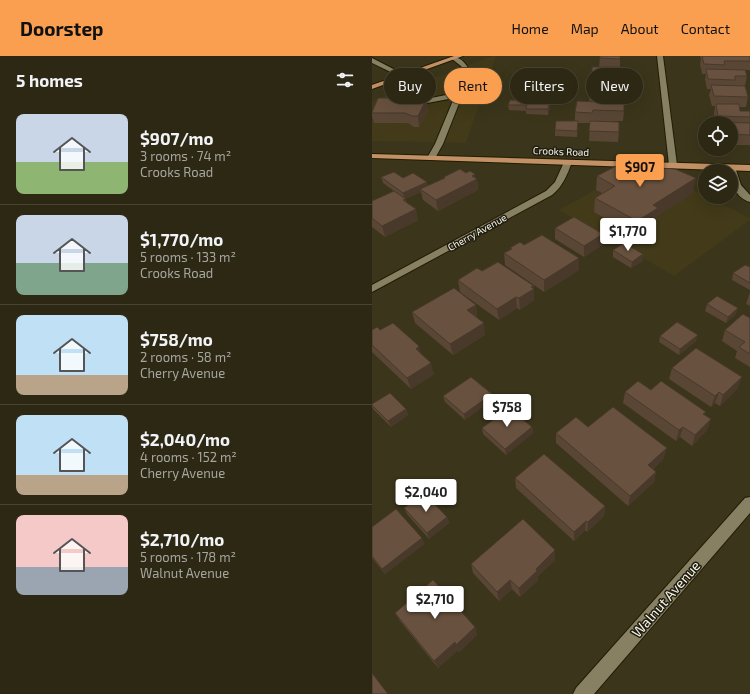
<!DOCTYPE html>
<meta charset="utf-8">
<style>
:root{--surface:#2c2814;--page:#34301d;--text:#f1f3f6;--muted:#a6a6a0;--line:#484434;--accent:#fa9f50}
body{margin:0;font-family:"Exo 2",sans-serif;background:var(--page);color:var(--text);height:100vh;display:flex;flex-direction:column;font-size:15px;white-space:nowrap}
*{box-sizing:border-box;margin:0}
p{font-size:13px;color:var(--muted)}
.icon{flex:none;width:22px;height:22px;fill:none;stroke:currentColor;stroke-width:2;stroke-linecap:round;stroke-linejoin:round}
.map{position:relative;flex:1;overflow:hidden}
.side{display:flex;flex-direction:column;background:var(--surface);width:372px}
.side>*{flex:none}
.hud{position:absolute;left:12px;top:12px;width:306px;height:36px;display:flex;gap:8px}
.fabs{position:absolute;left:326px;top:60px;display:grid;gap:8px}
.fabs a{display:grid;place-items:center;width:40px;height:40px;border-radius:50%;background:var(--surface);box-shadow:0 4px 16px #0002,0 0 0 1px var(--line);font-size:20px}
.price{position:absolute;translate:-50% -34px;padding:0 9px;border-radius:4px;background:#fff;color:#222;font-size:13px;line-height:26px;filter:drop-shadow(0 1px 2px #0008)}
.price::after{content:'';position:absolute;left:50%;top:24px;width:12px;height:9px;margin-left:-6px;background:inherit;clip-path:polygon(0 0,100% 0,50% 100%)}
.price.current{background:var(--accent);color:#111}
ul{padding:0;list-style:none}
li{display:flex;align-items:center;gap:12px;height:100px;padding:0 16px}
li+li{border-top:1px solid var(--line)}
li span{display:grid;place-items:center;flex:none;width:112px;height:80px;border-radius:8px;color:#555}
li>.icon{margin-inline-start:auto}
span .icon{width:48px;height:48px;fill:#fffc;stroke-width:1}
li b{font-size:17px}
h2{display:flex;justify-content:space-between;align-items:center;height:48px;padding:0 16px;font-size:17px}
.tag{padding:0 14px;border-radius:18px;background:var(--surface);box-shadow:0 4px 16px #0002,0 0 0 1px var(--line);font-size:14px;line-height:36px}
.tag.current{background:var(--accent);color:#111}
header{display:flex;align-items:center;gap:24px;box-sizing:border-box;height:56px;padding:0 20px;background:var(--accent);color:#111}
header strong{font-size:19px}
nav{display:flex;gap:22px;margin-inline-start:auto;font-size:14px}
main{display:flex;flex:1;min-height:0}
.map>svg:first-child{display:block}
</style>
<header>
<strong>Doorstep</strong>
<nav><a>Home</a><a>Map</a><a>About</a><a>Contact</a></nav>
</header>
<main>
<section class="side">
<h2>5 homes<svg class="icon" aria-label="filters" viewBox="0 0 24 24"><path d="M4 7h16M4 17h16"/><circle cx="9" cy="7" r="2"/><circle cx="15" cy="17" r="2"/></svg></h2>
<ul>
<li><span style="background:linear-gradient(#c9d6e8 60%,#8fb573 0)"><svg class="icon" aria-label="home" viewBox="0 0 24 24"><path d="M3 11l9-7 9 7M6 9v11h12V9"/></svg></span><div><b>$907/mo</b><p>3 rooms · 74 m²</p><p>Crooks Road</p></div></li>
<li><span style="background:linear-gradient(#c9d6e8 60%,#7fa58c 0)"><svg class="icon" aria-label="home" viewBox="0 0 24 24"><path d="M3 11l9-7 9 7M6 9v11h12V9"/></svg></span><div><b>$1,770/mo</b><p>5 rooms · 133 m²</p><p>Crooks Road</p></div></li>
<li><span style="background:linear-gradient(#bfe0f5 75%,#b9a48a 0)"><svg class="icon" aria-label="home" viewBox="0 0 24 24"><path d="M3 11l9-7 9 7M6 9v11h12V9"/></svg></span><div><b>$758/mo</b><p>2 rooms · 58 m²</p><p>Cherry Avenue</p></div></li>
<li><span style="background:linear-gradient(#bfe0f5 75%,#b9a48a 0)"><svg class="icon" aria-label="home" viewBox="0 0 24 24"><path d="M3 11l9-7 9 7M6 9v11h12V9"/></svg></span><div><b>$2,040/mo</b><p>4 rooms · 152 m²</p><p>Cherry Avenue</p></div></li>
<li><span style="background:linear-gradient(#f6c9c9 65%,#9aa5b1 0)"><svg class="icon" aria-label="home" viewBox="0 0 24 24"><path d="M3 11l9-7 9 7M6 9v11h12V9"/></svg></span><div><b>$2,710/mo</b><p>5 rooms · 178 m²</p><p>Walnut Avenue</p></div></li>
</ul>
</section>
<div class="map">
<svg width="378" height="638" viewBox="0 0 378 638">
<rect width="100%" height="100%" fill="#3b351b"/>
<g fill="#423a18">
<polygon points="121,0 124,0 94,87 0,85 0,45"/>
<polygon points="244,122 301,124 378,162 378,164 302,220 187,154"/>
</g>
<g fill="none" stroke-linecap="round" stroke-linejoin="round">
<g stroke="#221c03" stroke-width="2">
<g id="minor">
<polygon points="285,0 291,0 305,109 301,111 297,109"/>
<path d="M80 1C89 0 95 9 99 17L71 88 62 104H59L55 102 63 88 82 42 39 50 35 48 39 46 84 37 93 17 89 10 80 3Z"/>
<polygon points="0,2 33,19 34,20 29,21 0,7"/>
<path d="M193 104H199L200 106C195 119 191 130 180 139L0 236V229L174 135 183 126Z"/>
<path d="M356 109H359L363 111 369 129 378 139V146C364 142 359 128 359 115H356Z"/>
<polygon points="378,441 378,457 222,638 201,638 204,632 373,442"/>
</g>
</g>
<g stroke="#221c03" stroke-width="2">
<g id="major">
<polygon points="82,0 91,0 0,33 0,29"/>
<polygon points="0,98 378,109 378,115 0,102"/>
</g>
</g>
<use href="#minor" fill="#878063" fill-rule="evenodd"/>
<use href="#major" fill="#c29165" fill-rule="evenodd"/>
</g>
<g fill="#594635">
<polygon points="221,0 248,0 248,13 247,13 246,28 247,34 246,44 242,44 242,46 252,55 251,65 220,65 247,76 246,86 217,85 218,67 206,67 205,81 183,80 183,74 203,65 203,56 217,46 220,18 227,11 228,0"/>
<polygon points="328,0 378,0 378,14 371,14 375,20 373,30 376,41 374,51 367,51 368,55 378,55 378,89 359,89 359,67 341,67 341,66 343,66 342,58 343,50 340,50 337,39 339,33 335,33 333,23 334,18 330,18 328,8 329,3"/>
<polygon points="198,18 197,27 201,33 200,41 182,40 182,35 183,30 179,30 179,25"/>
<polygon points="39,34 40,43 54,44 56,55 47,71 42,71 36,67 2,67 0,60 0,56 18,42"/>
<polygon points="178,45 178,51 176,59 154,58 154,55 137,54 136,49"/>
<polygon points="285,112 321,137 285,160 284,166 263,179 222,156 223,142 230,137 224,134 225,120"/>
<polygon points="94,117 103,118 103,122 105,123 106,134 66,155 51,144 49,136 33,143 35,147 46,164 13,181 0,171 0,145 22,135 11,127 9,121 31,122 55,130 72,122 72,121"/>
<polygon points="183,172 230,189 212,201 183,183"/>
<polygon points="152,189 207,214 172,236 133,209 132,197 138,194 138,192"/>
<polygon points="241,194 271,198 271,205 259,212 241,201"/>
<polygon points="378,211 378,234 360,224 361,217"/>
<polygon points="110,215 162,241 162,244 148,254 145,252 127,264 88,236 86,224"/>
<polygon points="378,236 378,250 374,248"/>
<polygon points="335,248 364,258 354,267 333,255"/>
<polygon points="104,249 105,260 104,261 113,279 81,299 43,267 40,256"/>
<polygon points="378,262 378,311 363,302 365,295 350,285 353,274"/>
<polygon points="0,274 8,274 49,298 62,318 39,333 0,296"/>
<polygon points="288,280 324,285 307,299 287,286"/>
<polygon points="300,312 366,332 348,350 343,347 339,351 297,323"/>
<polygon points="279,334 333,359 339,363 335,374 320,390 308,381 304,385 251,347 253,336"/>
<polygon points="71,340 120,344 93,364 73,346"/>
<polygon points="0,348 34,353 36,359 19,371 2,354 0,351"/>
<polygon points="160,371 161,377 134,399 111,378 110,372"/>
<polygon points="216,371 292,402 281,413 284,416 282,426 256,450 184,387 184,377"/>
<polygon points="143,422 233,450 232,460 215,476 213,474 202,485 144,432"/>
<polygon points="32,452 75,461 77,467 57,483 35,458"/>
<polygon points="0,471 50,482 52,488 13,518 0,502"/>
<polygon points="183,494 183,504 166,520 166,524 148,541 140,533 127,545 101,517 99,508"/>
<polygon points="23,557 103,571 105,579 87,596 86,594 66,612 28,565"/>
</g>
<g fill="#49392b">
<polygon points="39,34 40,44 33,42"/>
<polygon points="54,44 56,55 47,71 46,60"/>
<polygon points="178,45 178,51 176,59 176,53"/>
<polygon points="103,118 104,124 105,123 106,134 66,155 64,144"/>
<polygon points="324,122 321,137 285,160 284,166 263,179 265,165 281,149"/>
<polygon points="55,126 56,133 48,133 49,136 33,143 31,137"/>
<polygon points="44,153 46,164 13,181 10,170"/>
<polygon points="231,178 230,189 212,201 212,190"/>
<polygon points="271,198 271,205 259,212 260,206"/>
<polygon points="207,202 207,214 172,236 172,224"/>
<polygon points="162,230 162,244 148,254 147,242 159,231"/>
<polygon points="144,241 145,252 127,264 125,253"/>
<polygon points="104,249 105,260 97,266 95,254"/>
<polygon points="366,252 364,258 354,267 356,261"/>
<polygon points="112,267 113,279 81,299 78,288"/>
<polygon points="326,279 324,285 307,299 308,293"/>
<polygon points="47,290 50,302 44,293"/>
<polygon points="59,307 62,318 39,333 35,322"/>
<polygon points="370,321 366,332 348,350 351,339"/>
<polygon points="347,336 343,347 339,351 343,340"/>
<polygon points="120,338 120,344 93,364 92,358"/>
<polygon points="34,353 36,359 19,371 16,365"/>
<polygon points="339,363 335,374 320,390 323,379"/>
<polygon points="160,371 161,377 134,399 133,393"/>
<polygon points="311,371 308,381 304,385 307,374"/>
<polygon points="295,392 292,402 274,419 276,409"/>
<polygon points="284,416 282,426 256,450 258,440"/>
<polygon points="233,450 232,460 215,476 216,466"/>
<polygon points="75,461 77,467 57,483 55,477"/>
<polygon points="214,465 213,474 202,485 202,476"/>
<polygon points="50,482 52,488 13,518 10,513"/>
<polygon points="183,494 183,504 166,520 166,524 148,541 147,532 164,513"/>
<polygon points="138,524 140,533 127,545 125,536"/>
<polygon points="103,571 105,579 87,596 84,589"/>
<polygon points="83,586 86,594 66,612 62,605"/>
</g>
<g fill="#68513e" stroke="#49392b">
<polygon points="228,0 248,0 248,3 228,2"/>
<polygon points="330,0 378,0 378,5 352,5 353,9 332,8"/>
<polygon points="220,11 247,11 246,19 220,18"/>
<polygon points="334,13 373,14 375,20 363,20 363,24 336,23"/>
<polygon points="180,18 198,18 197,25 179,25"/>
<polygon points="183,27 201,28 200,35 182,35"/>
<polygon points="218,28 247,28 247,34 242,34 242,37 218,36"/>
<polygon points="339,29 373,30 376,41 342,40"/>
<polygon points="23,33 39,34 33,42 54,44 46,60 40,60 33,57 0,57 0,56 6,42 18,42"/>
<polygon points="138,44 178,45 176,53 154,53 155,49 136,49"/>
<polygon points="205,45 252,47 252,55 221,54 220,57 203,56"/>
<polygon points="344,48 367,48 368,55 378,55 378,61 346,60"/>
<polygon points="184,65 206,65 205,75 183,74"/>
<polygon points="218,65 247,66 247,76 217,75"/>
<polygon points="341,66 378,67 378,79 359,78 359,67 341,67"/>
<polygon points="246,109 285,110 285,112 303,113 324,122 281,149 286,152 265,165 223,142 243,130 225,120"/>
<polygon points="88,113 94,117 98,115 103,118 100,120 105,123 64,144 48,133 73,122 72,121"/>
<polygon points="22,116 31,122 41,117 55,126 31,137 9,121"/>
<polygon points="22,135 34,143 31,144 44,153 10,170 0,162 0,145"/>
<polygon points="202,161 231,178 212,190 183,172"/>
<polygon points="170,179 207,202 172,224 132,197 140,193 138,192 148,186 152,189"/>
<polygon points="252,187 271,198 260,206 241,194"/>
<polygon points="126,206 162,230 159,231 162,233 147,242 144,241 125,253 86,224 105,212 110,215"/>
<polygon points="373,209 378,211 378,227 361,217"/>
<polygon points="82,232 104,249 95,254 112,267 78,288 40,256"/>
<polygon points="345,240 366,252 356,261 335,248"/>
<polygon points="371,258 378,262 378,298 367,291 373,286 353,274"/>
<polygon points="305,266 326,279 308,293 288,280"/>
<polygon points="21,267 47,290 44,293 59,307 35,322 0,289 0,274 5,271 8,274"/>
<polygon points="324,292 370,321 351,339 347,336 343,340 300,312"/>
<polygon points="99,321 120,338 92,358 71,340"/>
<polygon points="266,325 279,334 289,325 334,356 331,358 339,363 323,379 311,371 307,374 253,336"/>
<polygon points="18,337 34,353 16,365 0,349 0,348"/>
<polygon points="241,351 295,392 276,409 284,416 258,440 184,377 204,361 216,371"/>
<polygon points="137,352 160,371 133,393 110,372"/>
<polygon points="172,398 233,450 216,466 214,465 202,476 143,422"/>
<polygon points="52,437 75,461 55,477 32,452"/>
<polygon points="24,453 50,482 10,513 0,500 0,471"/>
<polygon points="151,463 183,494 164,513 165,515 147,532 138,524 125,536 99,508"/>
<polygon points="61,524 103,571 84,589 83,586 62,605 23,557"/>
<polygon points="0,617 16,638 0,638"/>
</g>
<g text-anchor="middle" stroke-width="3" stroke-linejoin="round" paint-order="stroke">
<g font-size="10" fill="#f8f5e5" stroke="#1f1d11">
<text transform="translate(189 95) rotate(2)" y="4">Crooks Road</text>
<text transform="translate(105 176) rotate(-29)" y="4">Cherry Avenue</text>
</g>
<g font-size="14" fill="#f8f5e5" stroke="#1f1d11">
<text transform="translate(294 543) rotate(-49)" y="5">Walnut Avenue</text>
</g>
</g>
</svg>
<div class="fabs">
<a><svg class="icon" aria-label="locate" viewBox="0 0 24 24"><circle cx="12" cy="12" r="6"/><path d="M12 2v4M12 18v4M2 12h4M18 12h4"/></svg></a>
<a><svg class="icon" aria-label="layers" viewBox="0 0 24 24"><path d="M12 4l9 5-9 5-9-5zM3 14l9 5 9-5"/></svg></a>
</div>
<b class="price current" style="left:268px;top:132px">$907</b>
<b class="price" style="left:256px;top:196px">$1,770</b>
<b class="price" style="left:135px;top:372px">$758</b>
<b class="price" style="left:54px;top:457px">$2,040</b>
<b class="price" style="left:63px;top:564px">$2,710</b>
<div class="hud">
<a class="tag">Buy</a>
<a class="tag current">Rent</a>
<a class="tag">Filters</a>
<a class="tag">New</a>
</div>
</div>
</main>
